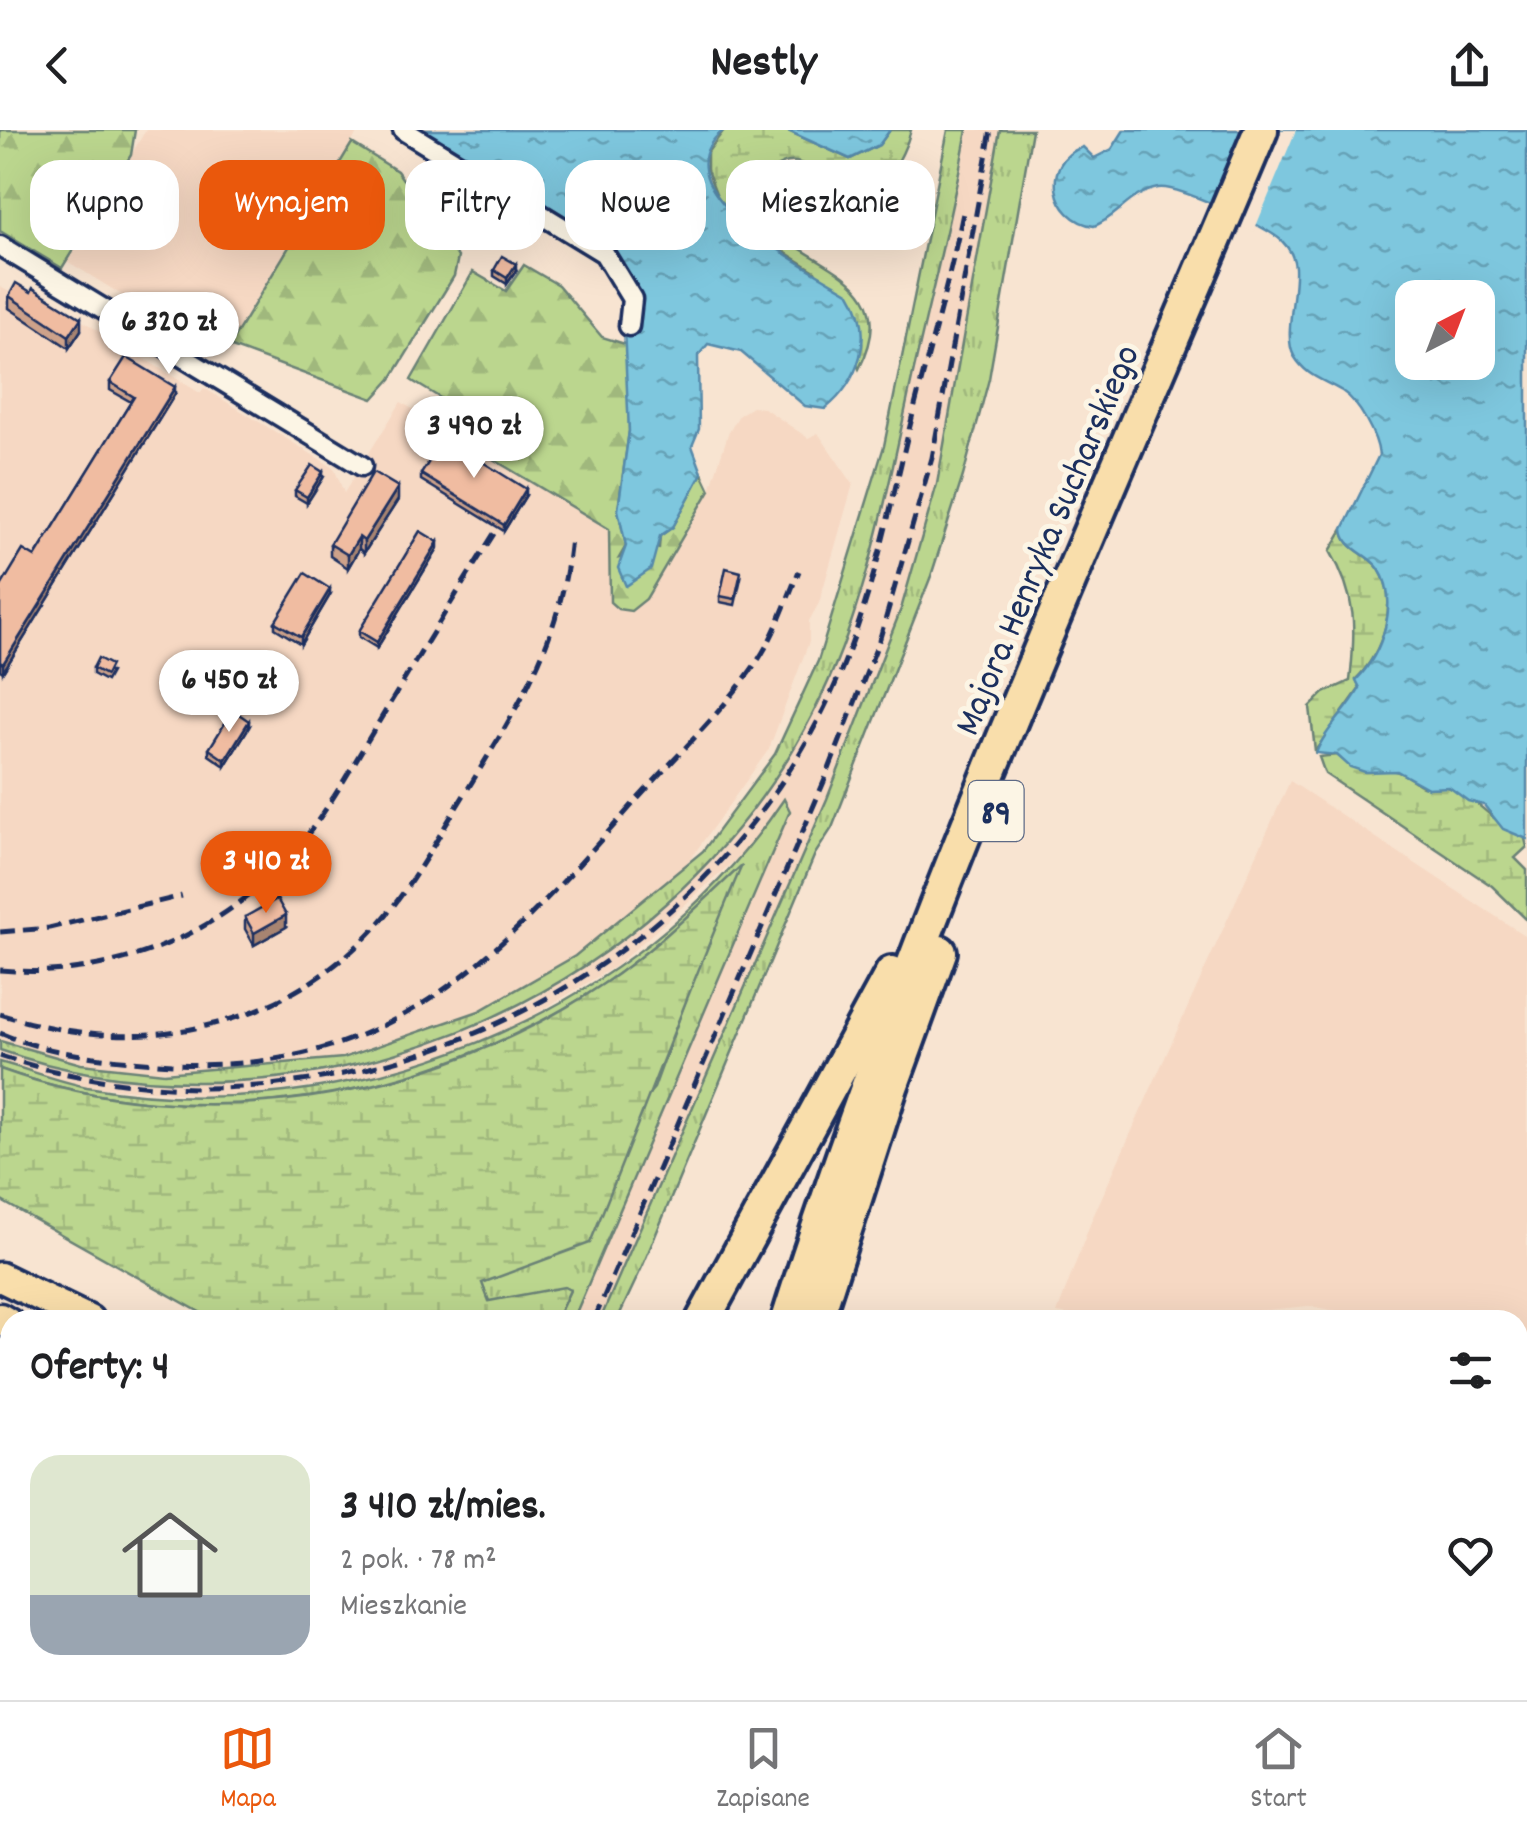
<!DOCTYPE html>
<html lang="pl">
<meta charset="utf-8">
<style>
:root{--surface:#fff;--page:#f6f6f6;--text:#202124;--muted:#757577;--line:#e0e0e0;--accent:#ea580c}
body{margin:0;font-family:Dekko,sans-serif;background:var(--page);color:var(--text);height:100vh;display:flex;flex-direction:column;font-size:38px;white-space:nowrap}
*{box-sizing:border-box;margin:0}
p{font-size:32px;color:var(--muted)}
.icon{flex:none;width:55px;height:55px;fill:none;stroke:currentColor;stroke-width:2;stroke-linecap:round;stroke-linejoin:round}
.map{position:relative;flex:1;overflow:hidden}
.sheet{position:absolute;left:0px;top:1180px;width:1528px;height:390px;display:flex;flex-direction:column;background:var(--surface);border-radius:30px 30px 0 0;box-shadow:0 10px 40px #0002}
.sheet>*{flex:none}
.guide{position:absolute;left:30px;top:30px;width:1000px;height:90px;display:flex;gap:20px}
.needle{width:65px;rotate:42deg}
.controls{position:absolute;left:1395px;top:150px;display:grid;gap:20px}
.controls a{display:grid;place-items:center;width:100px;height:100px;border-radius:20px;background:var(--surface);box-shadow:0 10px 40px #0002;font-size:50px}
.price{position:absolute;translate:-50% -85px;padding:0 22px;border-radius:35px;background:#fff;color:#222;font-size:32px;line-height:65px;filter:drop-shadow(0 2px 5px #0008)}
.price::after{content:'';position:absolute;left:50%;top:60px;width:30px;height:22px;margin-left:-15px;background:inherit;clip-path:polygon(0 0,100% 0,50% 100%)}
.price.on{background:var(--accent);color:#fff}
ul{padding:0;list-style:none}
li{display:flex;align-items:center;gap:30px;height:250px;padding:0 30px}
li span{display:grid;place-items:center;flex:none;width:280px;height:200px;border-radius:30px;color:#555}
li>.icon{margin-inline-start:auto}
span .icon{width:120px;height:120px;fill:#fffc;stroke-width:1}
li b{font-size:42px}
h2{display:flex;justify-content:space-between;align-items:center;height:120px;padding:0 30px;font-size:42px}
.chip{padding:0 35px;border-radius:30px;background:var(--surface);box-shadow:0 10px 40px #0002;font-size:35px;line-height:90px}
.chip.on{background:var(--accent);color:#fff}
header{display:flex;justify-content:space-between;align-items:center;height:130px;padding:0 30px;background:var(--surface);font-size:45px;font-weight:700}
.tab-bar{display:flex;justify-content:space-around;align-items:center;height:140px;border-top:2px solid var(--line);background:var(--surface);font-size:28px;color:var(--muted)}
.tab-bar a{display:grid;justify-items:center;gap:5px}
.tab-bar .on{color:var(--accent)}
.map>svg:first-child{display:block}
</style>
<header><svg class="icon" aria-label="back" viewBox="0 0 24 24"><path d="M15 5l-7 7 7 7"/></svg>Nestly<svg class="icon" aria-label="share" viewBox="0 0 24 24"><path d="M12 15V3M7 8l5-5 5 5M5 13v7h14v-7"/></svg></header>
<div class="map">
<svg width="1527" height="1570" viewBox="0 0 1527 1570">
<defs>
<pattern id="grass-tufts" width="24" height="20" patternUnits="userSpaceOnUse" patternTransform="scale(2.5)"><rect width="24" height="20" fill="#bbd68e"/><path d="M3 7l-1-3M5 7V3M7 7l1-3M15 17l-1-3M17 17v-4M19 17l1-3" fill="none" stroke="#a0b87d"/></pattern>
<pattern id="forest-firs" width="22" height="20" patternUnits="userSpaceOnUse" patternTransform="scale(2.5)"><rect width="22" height="20" fill="#bbd68e"/><path d="M5 1l3.5 6h-7zM16 11l3.5 6h-7z" fill="#a0b87d"/></pattern>
<pattern id="wetland-marsh" width="20" height="14" patternUnits="userSpaceOnUse" patternTransform="scale(2.5)"><rect width="20" height="14" fill="#bbd68e"/><path d="M1 5h8M5 5V1M11 12h8M15 12V8" fill="none" stroke="#a0b87d"/></pattern>
<pattern id="water-ripples" width="26" height="14" patternUnits="userSpaceOnUse" patternTransform="scale(2.5)"><rect width="26" height="14" fill="#7ec7de"/><path d="M2 4q2-2 4 0t4 0M15 11q2-2 4 0t4 0" fill="none" stroke="#66a2b7"/></pattern>
</defs>
<rect width="100%" height="100%" fill="#f8e4d1"/>
<filter id="ink" filterUnits="userSpaceOnUse"><feTurbulence type="fractalNoise" baseFrequency=".01" numOctaves="2"/><feDisplacementMap in="SourceGraphic" scale="20" xChannelSelector="R" yChannelSelector="G"/><feConvolveMatrix kernelMatrix="1 2 1 2 8 2 1 2 1" color-interpolation-filters="sRGB"/></filter>
<g filter="url(#ink)">
<g fill="#f6d8c3">
<polygon points="146,0 359,0 229,216 198,212 67,131"/>
<polygon points="967,0 1000,0 937,354 901,478 827,669 600,1190 573,1190 790,681 784,669 753,714 617,835 522,892 449,925 360,950 227,967 84,956 0,932 0,920 73,938 150,949 307,944 368,932 477,896 531,871 640,798 782,636 818,573 843,516 892,341"/>
<polygon points="0,157 14,164 37,163 200,263 204,258 334,338 344,363 401,272 609,399 610,471 618,480 631,481 646,468 710,360 728,304 739,285 752,277 764,278 808,308 818,303 853,354 819,473 809,491 809,512 769,619 686,735 575,826 479,881 343,928 238,940 126,941 45,926 0,911"/>
<polygon points="1290,651 1527,807 1527,1270 1518,1262 1518,1190 1387,1190 1309,1176 1165,1190 1100,1190 1057,1183 1092,1089"/>
</g>
<g fill="url(#grass-tufts)" stroke="#6b8276" stroke-width="2.5">
<path d="M948 0H967C952 85 930 168 911 253 892 341 874 433 842 518 766 718 597 864 394 924 273 961 120 963 0 920V911L81 934 164 943 343 928 479 881 575 826 703 721 775 624 818 531 884 316Z"/>
<polygon points="1000,0 1032,0 989,249 963,346 931,446 832,698 815,724 643,1135 617,1190 600,1190 827,669 901,479 937,354"/>
<path d="M784 669 790 681 573 1190H556L570 1160 489 1172 481 1153 654 958 716 787 740 738C695 779 653 821 602 855 428 970 198 1010 0 939V932C29 940 58 951 87 957 347 1002 637 889 784 669Z"/>
</g>
<g fill="url(#forest-firs)" stroke="#6b8276" stroke-width="2.5">
<polygon points="0,0 135,0 131,25 62,138 0,101"/>
<polygon points="352,13 397,41 458,127 454,146 391,249 373,269 229,216"/>
<path d="M524 135 558 155 602 207 628 215 629 301 618 380 626 416 619 428 659 418 660 406 673 397 702 343 710 360 646 469 631 481 618 479 610 472 609 399 488 326C485 288 440 269 411 250L473 142 506 161Z"/>
</g>
<g fill="url(#wetland-marsh)" stroke="#6b8276" stroke-width="2.5">
<path d="M724 0H786L850 29 879 15 890 0H911C904 27 878 78 841 61 817 50 802 16 772 40 724 142 923 116 859 239L815 141 741 95 717 66 707 40V23Z"/>
<path d="M1343 399C1344 420 1368 423 1379 439 1400 472 1382 524 1356 549L1360 558 1315 621 1310 577 1324 563 1350 551C1356 499 1357 466 1330 421Z"/>
<path d="M1337 625C1356 642 1372 637 1395 641 1405 643 1414 652 1423 656 1432 660 1438 656 1446 657 1476 663 1492 696 1524 705L1527 717 1515 728 1527 740V790L1492 756 1325 644 1319 627Z"/>
<path d="M742 735C688 860 642 987 590 1113L482 1153 489 1171 564 1157 570 1160 556 1190H214L0 1070V939C197 1010 432 971 603 854 655 819 697 777 742 735Z"/>
</g>
<g fill="url(#water-ripples)" stroke="#568aab" stroke-width="2.5" fill-rule="evenodd">
<path d="M407 0H724C649 58 813 140 850 163 876 204 859 252 825 279L805 276 741 222 708 214 698 226 699 299 692 316 702 343 673 397 660 406 651 439 626 456 618 438 626 416 618 380 629 301 624 198 634 166 607 122Z"/>
<polygon points="786,0 890,0 879,15 850,29"/>
<path d="M1124 0H1527V709L1503 699 1484 675 1468 671 1449 657 1428 658 1397 641 1365 642 1350 637 1337 625 1316 623C1325 599 1347 582 1360 558L1356 550C1382 524 1400 472 1379 439 1369 423 1344 420 1343 399L1379 325C1377 306 1359 272 1342 261 1322 249 1307 247 1294 226 1283 207 1297 163 1295 137 1294 127 1289 118 1282 111 1268 97 1176 54 1158 58 1130 63 1118 87 1094 96 1051 90 1040 31 1083 17L1094 28 1112 19ZM1412 168H1478V232H1412Z"/>
</g>
<polygon fill="#f8e4d1" points="1245,0 1296,0 1254,101 1231,92"/>
<g fill="none" stroke-linecap="round" stroke-linejoin="round">
<polyline stroke="#568aab" stroke-width="5" points="1087,1560 1091,1570"/>
<g stroke="#1b2f5e" stroke-width="25">
<g id="street">
<polyline points="403,0 604,123 632,169 629,196"/>
<polyline points="0,116 362,336"/>
<polyline points="0,1303 10,1308"/>
<polyline points="1518,1530 1527,1524"/>
<polyline points="249,1560 272,1570"/>
<polyline points="1487,1570 1495,1560"/>
</g>
</g>
<g stroke="#1b2f5e" stroke-width="35">
<g id="primary">
<polyline points="0,1147 89,1190"/>
<polyline points="0,1188 10,1194"/>
<polyline points="737,1560 760,1570"/>
<polyline points="854,1560 875,1570"/>
</g>
</g>
<g stroke="#1b2f5e" stroke-width="40">
<g id="highway">
<polyline points="703,1190 892,843"/>
<path d="M788 1190C917 783 1096 393 1261 0"/>
<polyline points="816,1190 891,957 940,822"/>
<polyline points="366,1560 368,1570"/>
<polyline points="1064,1560 1067,1570"/>
<polyline points="640,1570 645,1560"/>
<polyline points="672,1570 678,1560"/>
<polyline points="978,1570 987,1560"/>
</g>
</g>
<use href="#street" stroke="#fcf5e5" stroke-width="18"/>
<use href="#primary" stroke="#f9deab" stroke-width="28"/>
<use href="#highway" stroke="#f9deab" stroke-width="32"/>
<g stroke="#1b2f5e" stroke-width="5" stroke-dasharray="15 8" stroke-linecap="butt">
<polyline points="0,802 49,798 182,766"/>
<path d="M0 840C107 850 215 809 287 729 325 688 351 637 380 590 418 527 456 464 495 402"/>
<path d="M0 884C136 929 285 902 382 790 416 750 441 701 469 657 521 572 562 508 571 407"/>
<path d="M0 903C49 924 103 929 156 933 389 950 492 833 633 674 675 627 723 582 758 530 776 503 786 471 799 441"/>
<path d="M0 926C323 1030 688 873 831 564 869 481 887 392 908 304 926 230 948 157 963 83"/>
<polyline points="594,1190 826,647 880,508 932,328 991,0"/>
<polyline points="369,1570 378,1560"/>
</g>
</g>
<g fill="#cea28a" stroke="#1b2f5e" stroke-width="2.5">
<polygon points="494,140 516,141 507,154 494,146"/>
<polygon points="31,162 81,200 69,218 9,178 9,166"/>
<polygon points="110,252 175,264 3,542 0,540 0,458 35,427 131,272 110,260"/>
<polygon points="421,344 526,365 504,401 421,350"/>
<polygon points="323,348 307,373 295,366 295,360"/>
<polygon points="398,370 364,423 359,419 348,438 330,426 330,414"/>
<polygon points="438,418 377,518 359,507 359,501"/>
<polygon points="741,448 735,475 720,472 720,466"/>
<polygon points="330,465 301,514 275,498 275,492"/>
<polygon points="93,538 111,542 106,551 93,544"/>
<polygon points="283,542 265,572 242,559 242,553"/>
<polygon points="249,597 225,636 209,625 209,619"/>
<polygon points="245,787 286,797 254,815 245,799"/>
<polygon points="94,1560 160,1560 165,1570 107,1570"/>
</g>
<g fill="#a88471" stroke="#1b2f5e" stroke-width="2.5">
<polygon points="516,134 516,141 507,154 507,148"/>
<polygon points="81,188 81,200 69,218 69,206"/>
<polygon points="175,257 175,264 3,542 3,534"/>
<polygon points="323,342 323,348 307,373 307,367"/>
<polygon points="398,357 398,370 364,423 364,411"/>
<polygon points="526,359 526,365 504,401 504,395"/>
<polygon points="359,407 359,419 348,438 348,425"/>
<polygon points="438,412 438,418 377,518 377,512"/>
<polygon points="330,459 330,465 301,514 301,507"/>
<polygon points="283,536 283,542 265,572 265,566"/>
<polygon points="249,591 249,597 225,636 225,630"/>
<polygon points="286,785 286,797 254,815 254,803"/>
</g>
<g fill="#f0bca1" stroke="#1b2f5e" stroke-width="2.5">
<polygon points="502,126 516,134 507,148 494,140"/>
<polygon points="16,153 31,162 33,158 81,188 69,206 9,166"/>
<polygon points="126,227 175,257 3,534 0,532 0,458 23,420 35,427 134,267 110,252"/>
<polygon points="444,308 526,359 504,395 421,344"/>
<polygon points="312,335 323,342 307,367 295,360"/>
<polygon points="373,342 398,357 364,411 359,407 348,425 330,414"/>
<polygon points="420,401 438,412 377,512 359,501"/>
<polygon points="726,438 741,442 735,469 720,466"/>
<polygon points="305,443 330,459 301,507 275,492"/>
<polygon points="261,522 283,536 265,566 242,553"/>
<polygon points="98,528 111,535 106,545 93,538"/>
<polygon points="233,580 249,591 225,630 209,619"/>
<polygon points="277,769 286,785 254,803 245,787"/>
<polygon points="105,1560 160,1560 165,1563 162,1570 118,1570"/>
</g>
</g>
<g text-anchor="middle" stroke-width="10" stroke-linejoin="round" paint-order="stroke">
<rect fill="#fcf5e5" stroke="#5e6a86" stroke-width="2.5" x="968.5" y="651" width="55" height="60" rx="8"/>
<g font-size="35" font-weight="bold" fill="#1b2f5e">
<text x="996" y="693">89</text>
</g>
<g font-size="38" fill="#1b2f5e" stroke="#fcf5e5">
<text transform="translate(1045 409) rotate(-67)" y="13">Majora Henryka Sucharskiego</text>
</g>
</g>
</svg>
<div class="controls">
<a><svg class="needle" viewBox="-14 -14 28 28"><path d="M0-13l5 13h-10z" fill="#e53935"/><path d="M0 13l5-13h-10z" fill="#757577"/></svg></a>
</div>
<b class="price" style="left:169px;top:247px">6 320 zł</b>
<b class="price" style="left:474px;top:351px">3 490 zł</b>
<b class="price" style="left:229px;top:605px">6 450 zł</b>
<b class="price on" style="left:266px;top:786px">3 410 zł</b>
<div class="guide">
<a class="chip">Kupno</a>
<a class="chip on">Wynajem</a>
<a class="chip">Filtry</a>
<a class="chip">Nowe</a>
<a class="chip">Mieszkanie</a>
</div>
<section class="sheet">
<h2>Oferty: 4<svg class="icon" aria-label="filters" viewBox="0 0 24 24"><path d="M4 7h16M4 17h16"/><circle cx="9" cy="7" r="2"/><circle cx="15" cy="17" r="2"/></svg></h2>
<ul>
<li><span style="background:linear-gradient(#dfe7d0 70%,#9aa5b1 0)"><svg class="icon" aria-label="home" viewBox="0 0 24 24"><path d="M3 11l9-7 9 7M6 9v11h12V9"/></svg></span><div><b>3 410 zł/mies.</b><p>2 pok. · 78 m²</p><p>Mieszkanie</p></div><svg class="icon" aria-label="heart" viewBox="0 0 24 24"><path d="M12 20l-8-8c-3-5 5-10 8-4 3-6 11-1 8 4z"/></svg></li>
</ul>
</section>
</div>
<nav class="tab-bar">
<a class="on"><svg class="icon" aria-label="map" viewBox="0 0 24 24"><path d="M3 6l6-2 6 2 6-2v14l-6 2-6-2-6 2zM9 4v14M15 6v14"/></svg>Mapa</a>
<a><svg class="icon" aria-label="saved" viewBox="0 0 24 24"><path d="M7 4h10v16l-5-4-5 4z"/></svg>Zapisane</a>
<a><svg class="icon" aria-label="home" viewBox="0 0 24 24"><path d="M3 11l9-7 9 7M6 9v11h12V9"/></svg>Start</a>
</nav>
